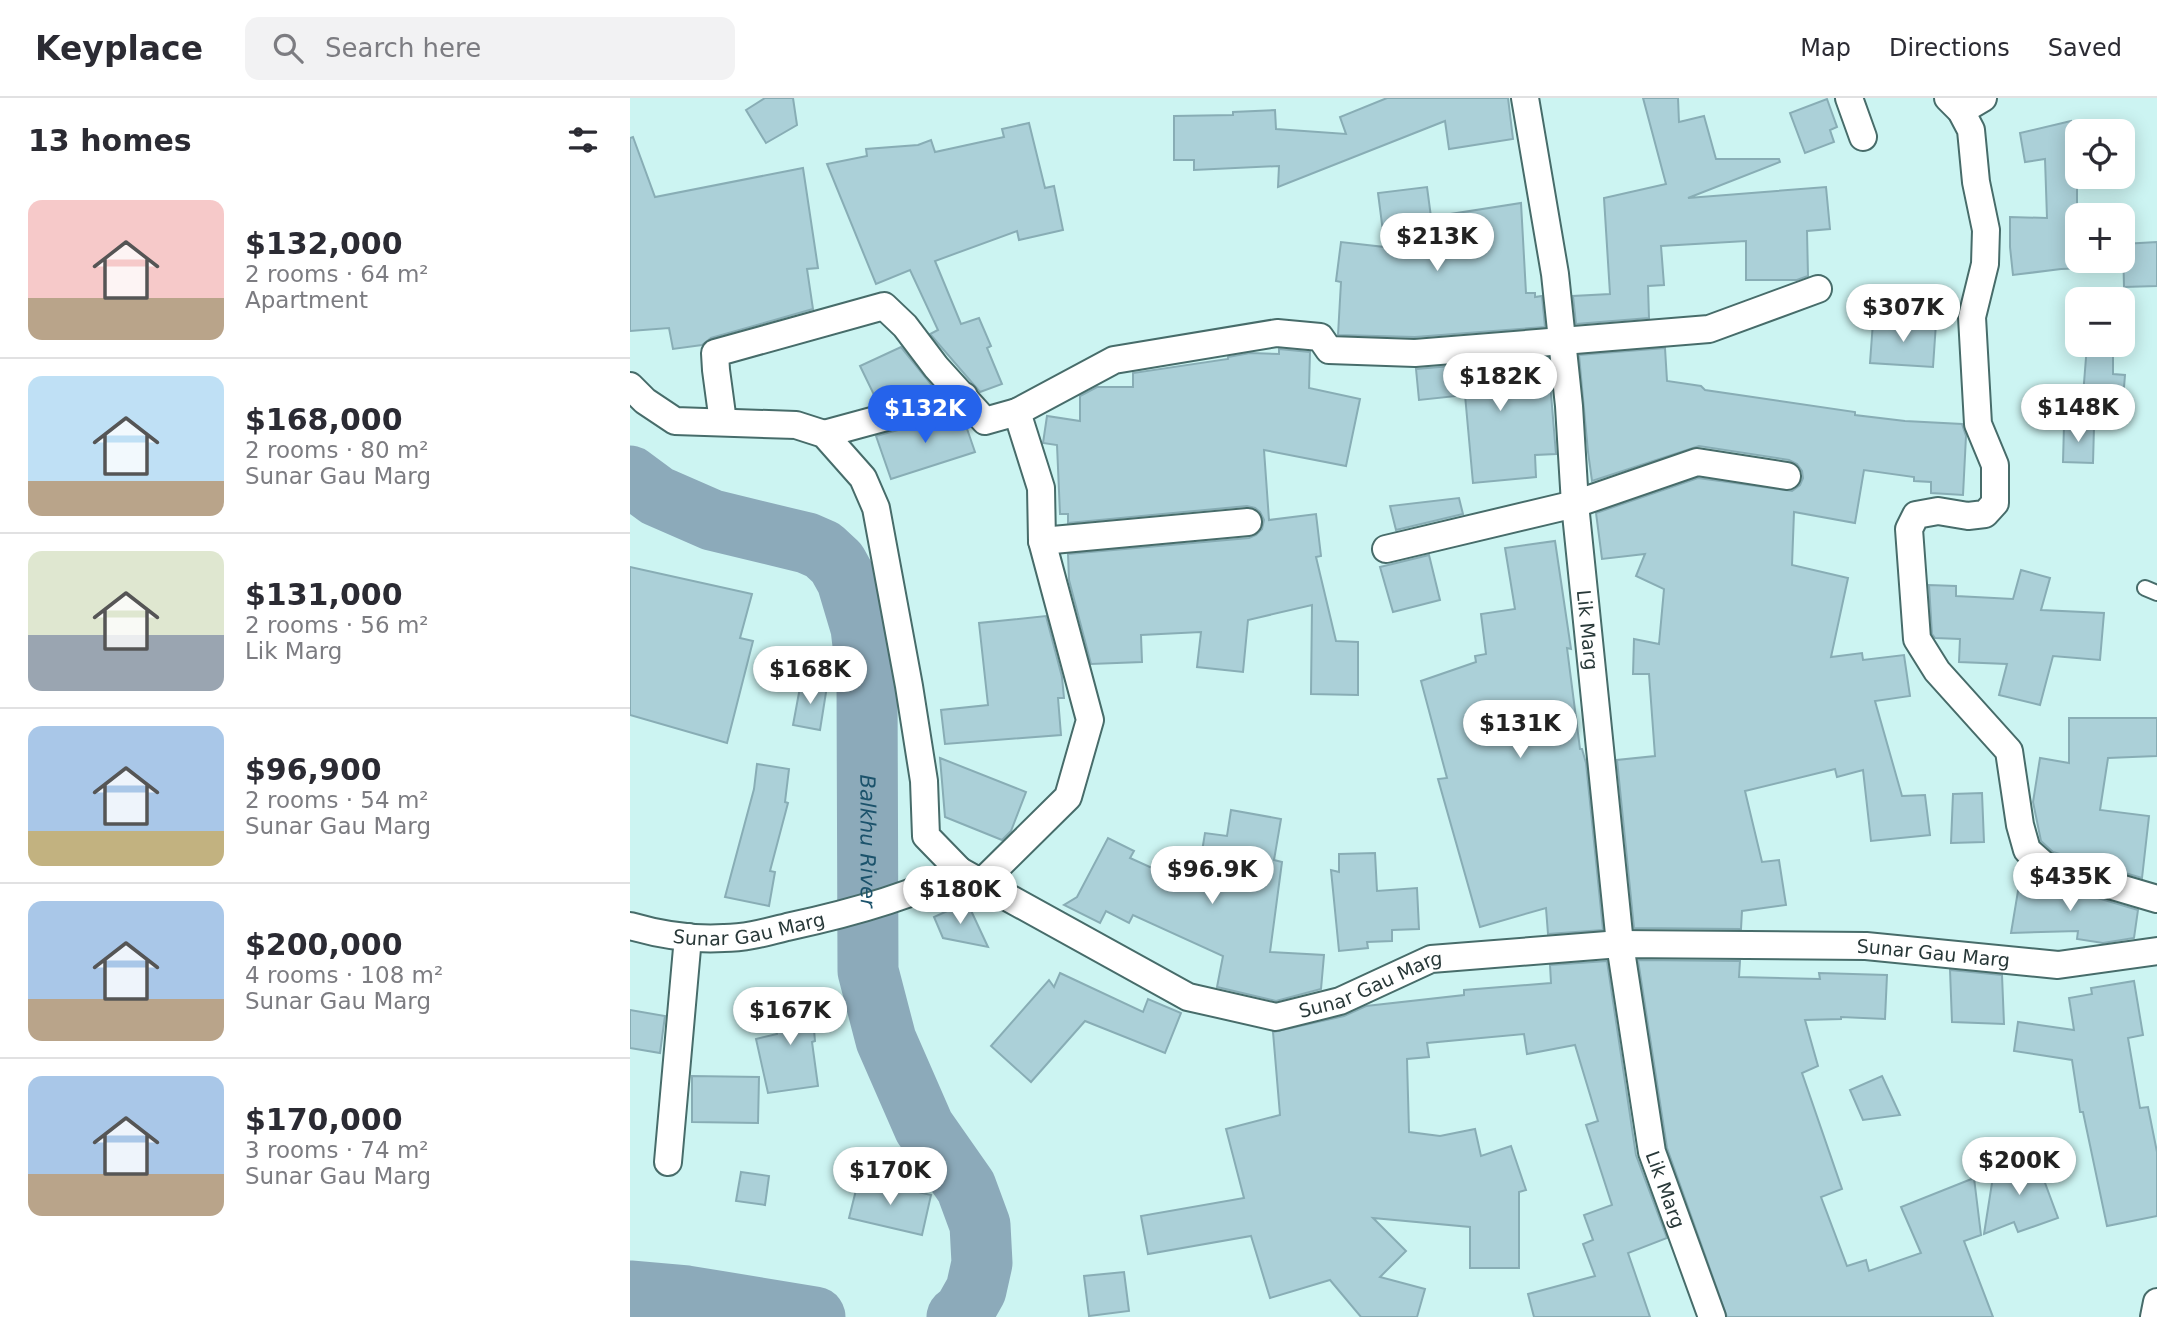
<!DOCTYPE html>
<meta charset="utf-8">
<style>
:root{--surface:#fff;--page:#f2f2f3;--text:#2b2b33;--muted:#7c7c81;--line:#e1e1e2;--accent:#2563eb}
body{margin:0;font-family:"DejaVu Sans",sans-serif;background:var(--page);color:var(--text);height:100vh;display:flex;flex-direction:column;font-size:26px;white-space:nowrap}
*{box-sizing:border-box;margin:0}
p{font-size:23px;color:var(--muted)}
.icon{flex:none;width:38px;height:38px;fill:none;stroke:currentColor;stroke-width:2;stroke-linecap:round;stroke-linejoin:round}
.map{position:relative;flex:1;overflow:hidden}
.drawer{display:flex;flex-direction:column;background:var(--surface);width:630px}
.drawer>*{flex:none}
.buttons{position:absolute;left:1435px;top:21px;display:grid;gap:14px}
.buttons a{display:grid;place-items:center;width:70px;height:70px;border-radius:14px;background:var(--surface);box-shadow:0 4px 18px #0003;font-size:35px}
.price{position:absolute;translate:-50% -60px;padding:0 16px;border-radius:24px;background:#fff;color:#222;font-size:23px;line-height:46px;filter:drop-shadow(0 2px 4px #0008)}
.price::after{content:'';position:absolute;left:50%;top:42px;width:21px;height:16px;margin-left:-10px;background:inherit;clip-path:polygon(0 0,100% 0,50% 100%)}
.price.on{background:var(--accent);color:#fff}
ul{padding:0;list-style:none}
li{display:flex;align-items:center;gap:21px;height:175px;padding:0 28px}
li+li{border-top:2px solid var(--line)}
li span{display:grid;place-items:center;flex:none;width:196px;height:140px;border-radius:14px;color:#555}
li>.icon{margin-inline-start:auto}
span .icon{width:84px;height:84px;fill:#fffc;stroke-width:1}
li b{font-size:30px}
h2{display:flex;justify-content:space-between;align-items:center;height:84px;padding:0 28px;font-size:30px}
header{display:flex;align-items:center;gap:42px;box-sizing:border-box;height:98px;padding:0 35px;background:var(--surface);border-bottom:2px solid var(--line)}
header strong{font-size:33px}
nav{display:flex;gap:38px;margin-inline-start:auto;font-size:24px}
.search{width:490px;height:63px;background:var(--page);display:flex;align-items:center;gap:18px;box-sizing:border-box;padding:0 24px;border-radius:14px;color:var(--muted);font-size:26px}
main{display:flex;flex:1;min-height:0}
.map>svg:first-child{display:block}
</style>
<header>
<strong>Keyplace</strong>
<div class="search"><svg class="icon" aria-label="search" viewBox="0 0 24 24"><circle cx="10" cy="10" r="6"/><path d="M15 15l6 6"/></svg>Search here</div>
<nav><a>Map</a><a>Directions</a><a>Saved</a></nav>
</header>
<main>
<section class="drawer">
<h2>13 homes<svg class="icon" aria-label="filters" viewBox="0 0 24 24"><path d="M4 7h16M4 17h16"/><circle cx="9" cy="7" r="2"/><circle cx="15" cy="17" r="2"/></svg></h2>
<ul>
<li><span style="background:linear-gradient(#f6c9c9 70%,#b9a48a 0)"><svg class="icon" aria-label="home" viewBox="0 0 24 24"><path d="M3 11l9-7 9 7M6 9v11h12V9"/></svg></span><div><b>$132,000</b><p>2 rooms · 64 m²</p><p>Apartment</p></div></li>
<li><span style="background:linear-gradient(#bfe0f5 75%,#b9a48a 0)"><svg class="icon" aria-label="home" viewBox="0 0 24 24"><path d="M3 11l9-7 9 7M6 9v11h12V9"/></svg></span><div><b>$168,000</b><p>2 rooms · 80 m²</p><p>Sunar Gau Marg</p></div></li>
<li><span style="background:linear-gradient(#dfe7d0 60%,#9aa5b1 0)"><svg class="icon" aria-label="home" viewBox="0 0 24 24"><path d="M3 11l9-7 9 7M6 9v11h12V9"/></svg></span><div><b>$131,000</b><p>2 rooms · 56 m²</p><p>Lik Marg</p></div></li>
<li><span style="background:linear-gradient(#a9c7e8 75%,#c2b280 0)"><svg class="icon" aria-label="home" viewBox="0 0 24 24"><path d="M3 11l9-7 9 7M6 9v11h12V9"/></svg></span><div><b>$96,900</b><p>2 rooms · 54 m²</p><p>Sunar Gau Marg</p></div></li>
<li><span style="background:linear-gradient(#a9c7e8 70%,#b9a48a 0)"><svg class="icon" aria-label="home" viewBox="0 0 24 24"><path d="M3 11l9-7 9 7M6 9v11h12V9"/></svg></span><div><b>$200,000</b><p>4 rooms · 108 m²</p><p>Sunar Gau Marg</p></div></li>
<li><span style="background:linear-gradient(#a9c7e8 70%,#b9a48a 0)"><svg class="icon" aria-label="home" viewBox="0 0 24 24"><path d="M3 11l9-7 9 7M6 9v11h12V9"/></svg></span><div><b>$170,000</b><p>3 rooms · 74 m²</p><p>Sunar Gau Marg</p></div></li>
</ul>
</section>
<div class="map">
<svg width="1527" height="1219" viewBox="0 0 1527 1219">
<rect width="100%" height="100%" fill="#ccf4f2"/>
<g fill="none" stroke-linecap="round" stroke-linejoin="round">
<g stroke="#8caaba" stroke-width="61">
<path id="s1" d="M0 378 27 398 82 422 177 445 193 452 207 465 217 483 231 530 237 581 238 873 256 942 294 1029 336 1089 350 1127 352 1165 346 1192 333 1215 327 1219"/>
<polyline points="0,1193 57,1198 185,1219"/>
</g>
</g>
<g fill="#abd0d8" stroke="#88adb5" stroke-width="2">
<polygon points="135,0 163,0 167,27 136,45 116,12"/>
<polygon points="757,0 878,0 883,41 819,51 815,23 648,89 649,68 564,72 564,62 544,62 544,18 603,17 603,14 645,12 646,31 716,36 710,19"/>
<polygon points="1013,0 1048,0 1049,24 1074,18 1086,61 1149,61 1150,64 1058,100 1196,89 1200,131 1177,133 1178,178 1167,182 1116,182 1116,143 1031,148 1034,187 1018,188 1019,220 946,226 943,198 980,196 974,100 1036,86"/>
<polygon points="1197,1 1207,29 1200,32 1204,44 1175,55 1160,15"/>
<polygon points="1441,23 1447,60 1447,108 1457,107 1458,117 1447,117 1447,163 1459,163 1459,170 1431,171 1383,177 1380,149 1380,119 1417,120 1415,61 1395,64 1390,35"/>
<polygon points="399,25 415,90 424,88 433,132 389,142 387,133 305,163 331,226 349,220 361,248 357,250 372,286 350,294 300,236 308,232 280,172 246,186 197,66 237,58 236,51 288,47 301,42 305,54 374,39 372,31"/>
<polygon points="3,39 25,99 173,70 188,170 177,171 183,211 81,240 72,247 43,251 39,230 0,233 0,40"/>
<polygon points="797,89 801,119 891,105 896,195 905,195 905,199 912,198 915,229 785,239 708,237 711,184 706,183 711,144 755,149 748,95"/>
<polygon points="1527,144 1527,188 1494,189 1493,146"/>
<polygon points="1243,224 1306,225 1303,269 1240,265"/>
<polygon points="1457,247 1483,247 1483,276 1495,277 1491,327 1451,323"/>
<polygon points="271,249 304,290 248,305 230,268"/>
<polygon points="1035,250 1037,283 1071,288 1075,292 1225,314 1225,317 1275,323 1332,326 1336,338 1333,397 1301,395 1301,384 1284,383 1284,379 1234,372 1225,425 1164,414 1162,467 1218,480 1201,559 1232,555 1233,562 1274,557 1280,598 1245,603 1272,698 1295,697 1300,737 1241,743 1233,672 1207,679 1205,671 1115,693 1132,764 1149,762 1156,807 1112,813 1111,831 1004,830 987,662 1025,658 1019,576 1003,576 1004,541 1029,546 1034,491 1006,478 1015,456 972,461 966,415 1068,380 1162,393 1170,387 1173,380 1172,373 1167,366 1159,362 1069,348 962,383 958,354 949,257"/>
<polygon points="649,251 680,254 679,290 730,301 716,368 634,352 639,422 686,416 691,458 686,459 706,543 728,544 728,597 681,596 682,507 618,522 613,574 567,569 571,534 511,537 512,564 461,566 439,482 438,456 619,440 626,437 632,431 634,422 630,414 625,410 617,408 438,425 438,416 430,416 427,347 413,345 417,318 450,323 450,298 467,289 503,289 503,275 598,261 598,259 620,255 649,256"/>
<polygon points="918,260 926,356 905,357 906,379 843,385 835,297 789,302 786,271"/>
<polygon points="327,316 335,325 345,354 261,381 246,338"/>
<polygon points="1434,327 1464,329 1463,365 1433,364"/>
<polygon points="829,400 833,416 766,432 760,408"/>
<polygon points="925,443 941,551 937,550 950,651 952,651 956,665 973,832 918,836 916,810 850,829 808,681 817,680 791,583 846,564 845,558 856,556 851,516 885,511 875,450"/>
<polygon points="799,457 810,502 763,514 750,469"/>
<polygon points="0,469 122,496 110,540 123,543 97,645 0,617"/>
<polygon points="1391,472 1420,480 1411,512 1474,515 1470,562 1423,558 1410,607 1369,597 1377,566 1329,564 1330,541 1305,540 1302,536 1299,487 1326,488 1326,498 1383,501"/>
<polygon points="416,518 432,579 434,600 428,600 431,637 315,646 311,612 358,607 349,525"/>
<polygon points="171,584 197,588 190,632 163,627"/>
<polygon points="1439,620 1527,620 1527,658 1478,660 1470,712 1519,718 1512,780 1423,754 1411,743 1403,704 1410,660 1439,665"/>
<polygon points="310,660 396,694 381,733 372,742 315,719"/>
<polygon points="127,666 159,671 155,704 158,705 140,773 145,774 139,808 95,799 124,691"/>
<polygon points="1352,695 1354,744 1321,745 1323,696"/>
<polygon points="601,712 651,721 644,762 652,764 640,854 694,857 691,891 646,903 587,889 593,858 503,817 499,825 476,813 470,825 434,807 447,799 478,740 504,753 500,760 566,790 575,735 597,738"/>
<polygon points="745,755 747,793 787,790 789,831 762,832 762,843 737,844 738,850 709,853 701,772 709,774 709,756"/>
<polygon points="1392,769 1411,783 1508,812 1504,840 1473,845 1447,841 1448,833 1381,835"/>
<polygon points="337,804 358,849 313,840 304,819"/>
<polygon points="1008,862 1110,863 1109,879 1190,881 1189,875 1257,877 1255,921 1211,919 1211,921 1175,922 1188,968 1172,975 1212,1091 1191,1099 1217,1168 1236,1162 1239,1173 1291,1155 1271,1109 1344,1080 1351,1137 1334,1143 1363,1219 1097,1219 1037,1050"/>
<polygon points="977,863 1006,1057 1037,1140 998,1155 1020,1219 904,1219 898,1196 965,1178 953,1146 963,1142 954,1117 982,1107 956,1027 968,1023 945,947 897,956 894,936 797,945 799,959 777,961 779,1034 810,1038 845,1031 851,1058 881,1048 896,1092 889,1094 889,1170 840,1170 840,1129 743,1120 776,1153 750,1179 795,1191 787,1219 731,1219 700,1182 640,1200 621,1138 518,1156 511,1118 614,1100 596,1031 650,1017 643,934 714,918 736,908 834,897 834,892 921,885 920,867"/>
<polygon points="1320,872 1372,877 1374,926 1322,924"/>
<polygon points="430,875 513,914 518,901 551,915 535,955 455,923 401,984 361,948 419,882 424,889"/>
<polygon points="1504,883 1513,937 1498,940 1510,1010 1518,1009 1527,1054 1527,1118 1477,1128 1453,1014 1450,1014 1442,962 1384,953 1388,924 1444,932 1439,900 1462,896 1461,890"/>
<polygon points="181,898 185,943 182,944 188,988 138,995 126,941 147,936 143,903"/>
<polygon points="0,912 35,918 30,955 0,950"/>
<polygon points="62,978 129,979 128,1025 62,1024"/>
<polygon points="1252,978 1270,1017 1233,1022 1220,992"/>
<polygon points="1405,1058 1428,1120 1388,1134 1384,1124 1354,1136 1364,1072"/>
<polygon points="111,1074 139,1078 135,1107 106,1103"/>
<polygon points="229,1080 301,1097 292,1137 219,1120"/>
<polygon points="494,1174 499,1213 459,1218 454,1178"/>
</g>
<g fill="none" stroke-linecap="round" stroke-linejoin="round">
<g stroke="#476c6a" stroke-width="18">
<polyline id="service" points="1515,490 1527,495"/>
</g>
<g stroke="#476c6a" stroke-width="30">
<g id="minor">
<path id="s2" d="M895 0 925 176 939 308 945 406 990 846 1022 1054 1082 1219"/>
<polyline points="1219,0 1233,39"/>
<polyline points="1318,0 1331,13 1341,32 1346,84 1356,132 1355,166 1342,219 1348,326 1365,367 1365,405 1355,416 1338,418 1308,413 1286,417 1279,431 1287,541 1307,573 1379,653 1390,727 1397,752 1415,768 1527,801"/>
<polyline points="1331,13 1353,0"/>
<polyline points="0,288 15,303 45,323 166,327 194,336 233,380 246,410 279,588 294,683 296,738 330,773"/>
<polyline points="387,314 484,262 647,235 690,239 699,252 785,255 1079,231 1188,191"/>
<polyline points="93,324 86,272 85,255 254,208 275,228 306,269 355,323 387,314 411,390 412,443 460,622 438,699 352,784"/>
<polyline points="194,336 334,298"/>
<polyline points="412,443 618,424"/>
<polyline points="756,451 945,406 1067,364 1157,378"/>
<path id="s3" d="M0 828C31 837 62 842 94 840 116 840 137 834 157 829 213 817 279 800 330 773L558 899 646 919 710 903 801 861 990 846 1236 848 1428 867 1527 853"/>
<polyline points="38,1064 58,839"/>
<polyline points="1524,1219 1527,1204"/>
</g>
</g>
<use href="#service" stroke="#fff" stroke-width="14"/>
<use href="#minor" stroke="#fff" stroke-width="26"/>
</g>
<g text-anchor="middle" stroke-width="6" stroke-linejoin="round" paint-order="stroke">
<g font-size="19" fill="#283838" stroke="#e6fefc">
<text dy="7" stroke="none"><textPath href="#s2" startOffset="536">Lik Marg</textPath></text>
<text dy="7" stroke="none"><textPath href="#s3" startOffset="121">Sunar Gau Marg</textPath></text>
<text dy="7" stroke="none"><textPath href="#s3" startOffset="1362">Sunar Gau Marg</textPath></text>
<text dy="7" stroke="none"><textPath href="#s3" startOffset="793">Sunar Gau Marg</textPath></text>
<text dy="7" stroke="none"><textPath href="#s2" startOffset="1102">Lik Marg</textPath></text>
</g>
<g font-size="21" font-style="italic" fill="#1b526b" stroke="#e6fefc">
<text dy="7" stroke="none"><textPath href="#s1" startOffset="511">Balkhu River</textPath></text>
</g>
</g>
</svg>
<div class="buttons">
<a><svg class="icon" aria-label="locate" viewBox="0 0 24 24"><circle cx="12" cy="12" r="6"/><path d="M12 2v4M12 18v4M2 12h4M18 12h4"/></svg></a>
<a>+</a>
<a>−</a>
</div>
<b class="price" style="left:807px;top:175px">$213K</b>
<b class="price" style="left:1273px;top:246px">$307K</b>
<b class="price" style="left:870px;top:315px">$182K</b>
<b class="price" style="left:1448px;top:346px">$148K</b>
<b class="price on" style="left:295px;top:347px">$132K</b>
<b class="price" style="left:180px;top:608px">$168K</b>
<b class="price" style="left:890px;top:662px">$131K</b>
<b class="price" style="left:582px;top:808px">$96.9K</b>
<b class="price" style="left:1440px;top:815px">$435K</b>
<b class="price" style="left:330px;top:828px">$180K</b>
<b class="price" style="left:160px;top:949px">$167K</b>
<b class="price" style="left:1389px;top:1099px">$200K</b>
<b class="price" style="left:260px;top:1109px">$170K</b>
</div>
</main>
